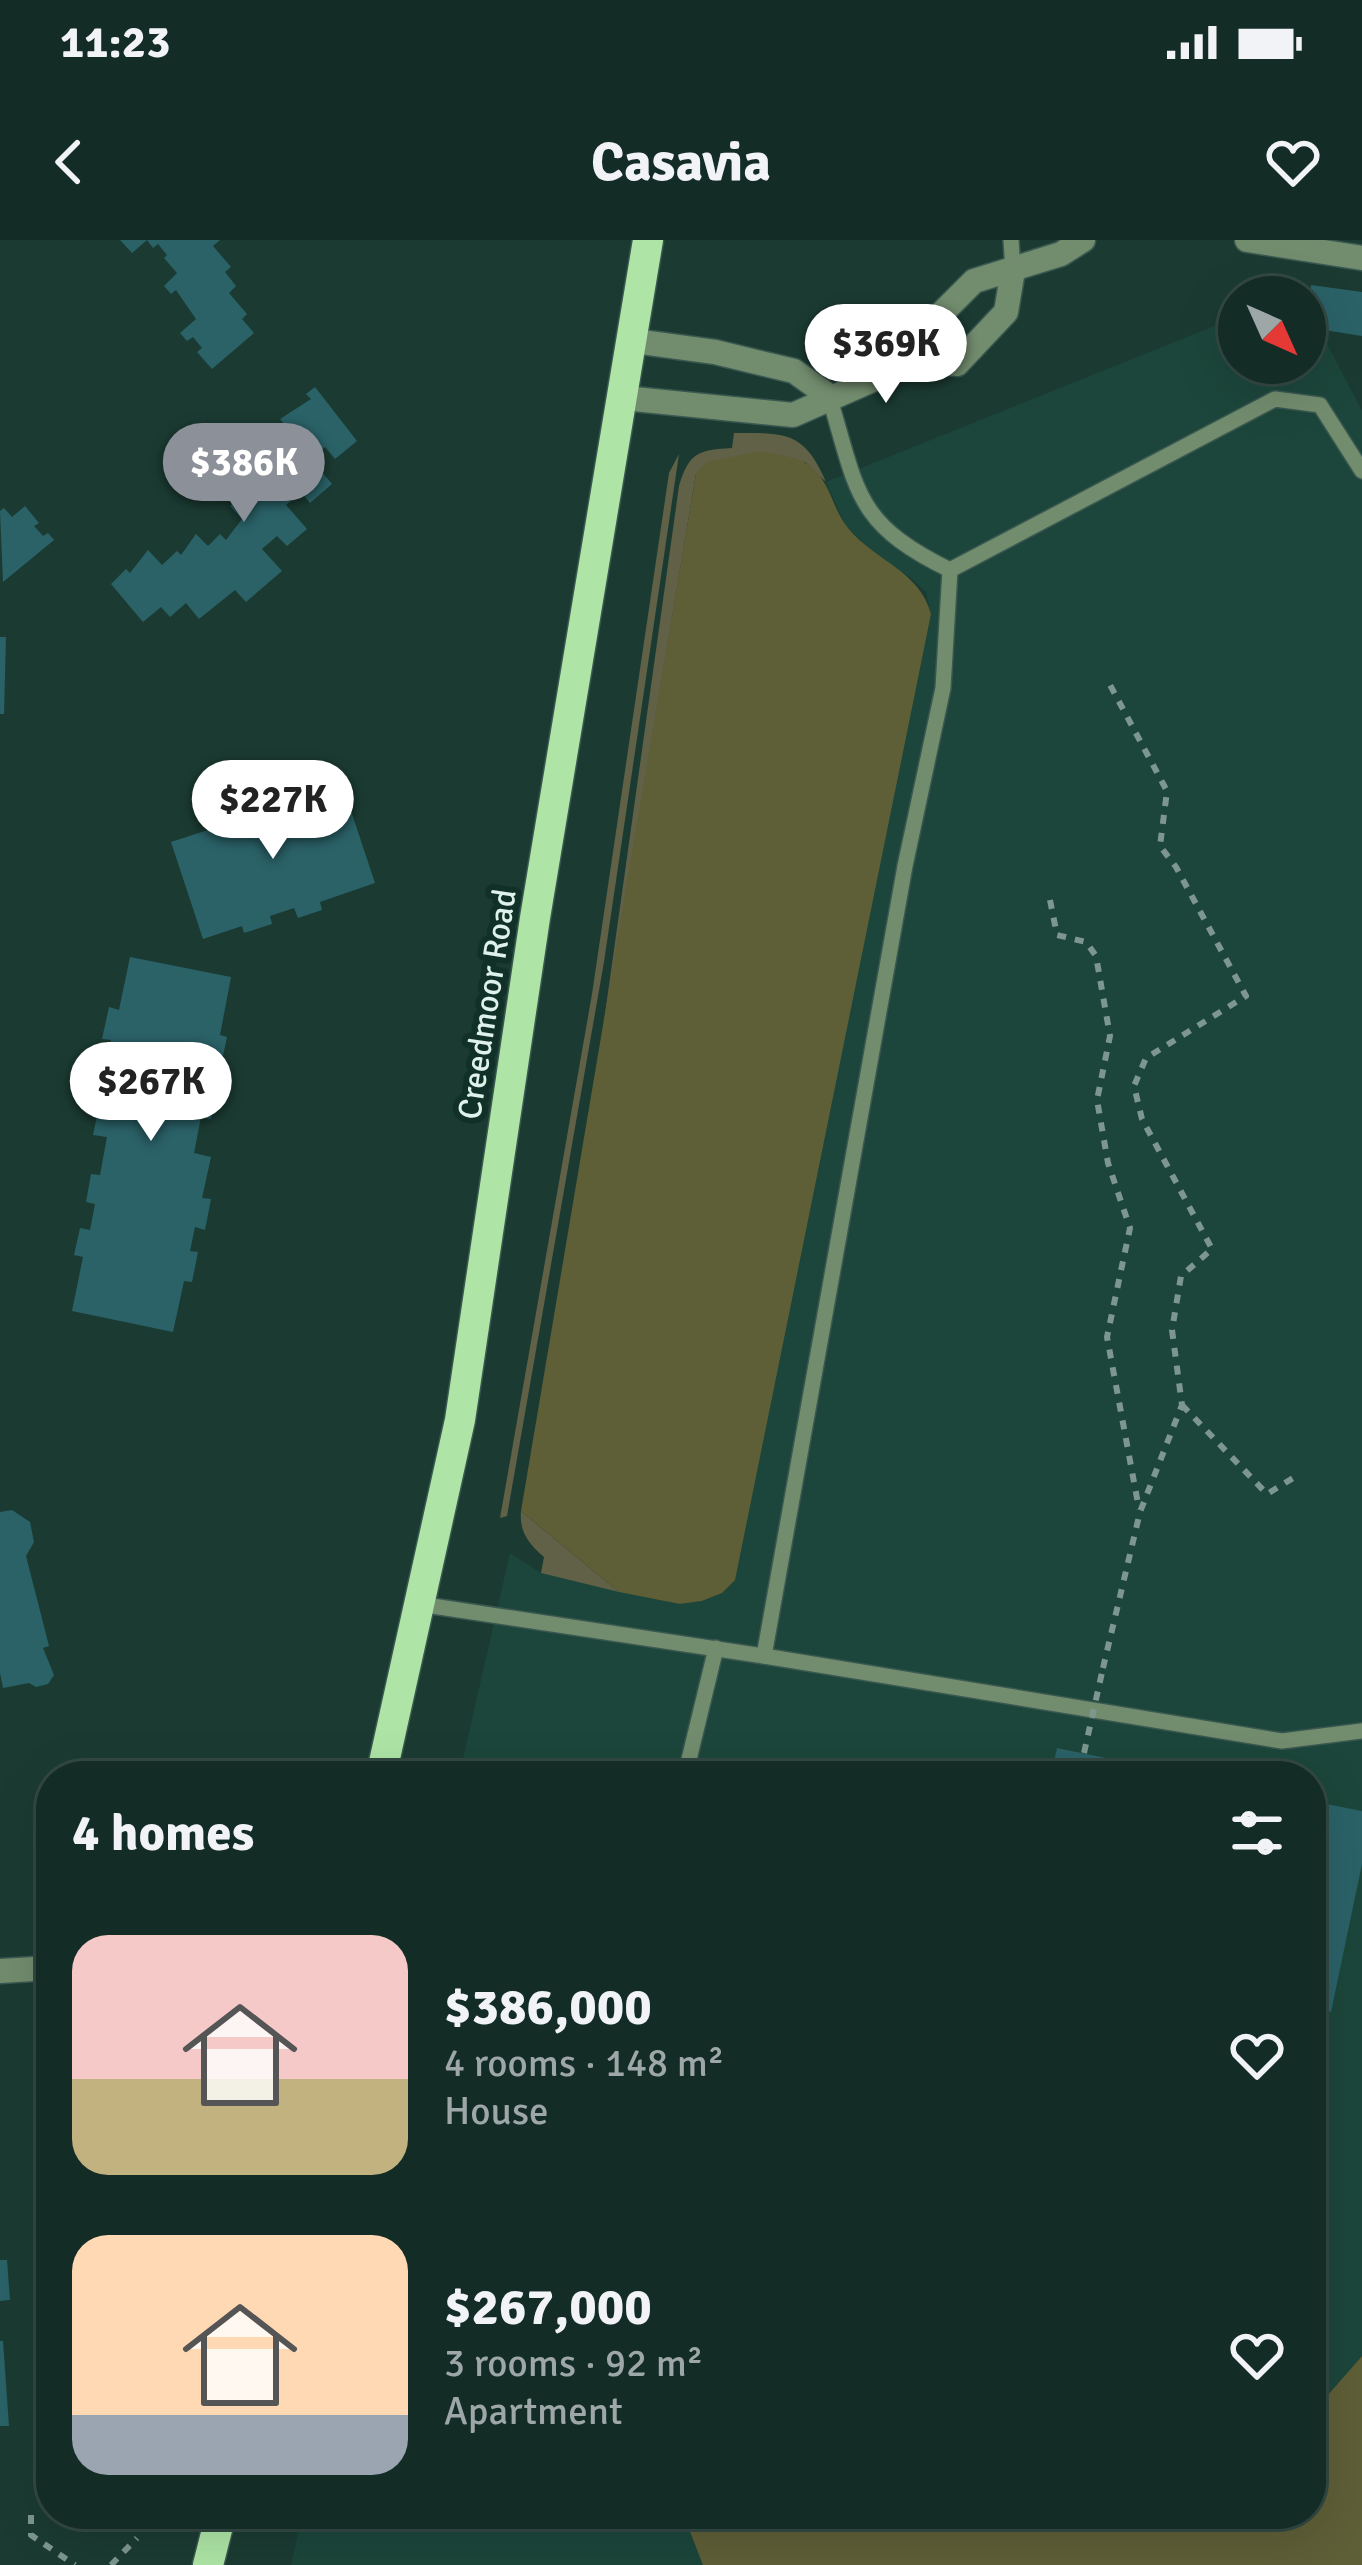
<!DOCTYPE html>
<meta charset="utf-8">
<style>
:root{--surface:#142c26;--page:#213832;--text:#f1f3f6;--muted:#9da7a7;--line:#334843;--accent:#8c9099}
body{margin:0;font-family:Signika,sans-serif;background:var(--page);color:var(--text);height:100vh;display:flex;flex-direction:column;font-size:45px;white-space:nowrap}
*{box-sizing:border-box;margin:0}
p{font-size:39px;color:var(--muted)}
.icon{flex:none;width:66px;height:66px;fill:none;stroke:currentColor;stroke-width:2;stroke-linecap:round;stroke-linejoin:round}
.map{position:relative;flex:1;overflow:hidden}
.side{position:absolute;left:36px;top:1521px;width:1290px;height:768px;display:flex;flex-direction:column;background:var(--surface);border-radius:48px;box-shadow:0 12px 48px #0002,0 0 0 3px var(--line)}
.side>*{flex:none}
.needle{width:78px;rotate:135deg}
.controls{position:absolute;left:1218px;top:36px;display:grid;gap:24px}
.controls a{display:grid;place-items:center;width:108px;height:108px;border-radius:50%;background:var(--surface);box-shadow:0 12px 48px #0002,0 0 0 3px var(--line);font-size:60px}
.price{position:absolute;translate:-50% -102px;padding:0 27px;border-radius:42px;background:#fff;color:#222;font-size:39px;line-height:78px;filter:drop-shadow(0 3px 6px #0008)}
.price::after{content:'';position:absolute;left:50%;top:72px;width:36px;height:27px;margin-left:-18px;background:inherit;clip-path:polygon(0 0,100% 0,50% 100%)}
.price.current{background:var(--accent);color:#fff}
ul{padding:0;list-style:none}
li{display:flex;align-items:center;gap:36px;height:300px;padding:0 36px}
li span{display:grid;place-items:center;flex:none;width:336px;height:240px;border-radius:36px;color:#555}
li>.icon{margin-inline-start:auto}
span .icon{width:144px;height:144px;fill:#fffc;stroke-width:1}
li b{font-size:51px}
h2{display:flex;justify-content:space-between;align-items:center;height:144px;padding:0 36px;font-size:51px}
.status{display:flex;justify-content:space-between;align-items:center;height:84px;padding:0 60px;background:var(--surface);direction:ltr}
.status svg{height:33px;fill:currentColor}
header{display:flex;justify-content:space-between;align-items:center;height:156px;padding:0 36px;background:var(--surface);font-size:54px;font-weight:700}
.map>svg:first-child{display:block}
</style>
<div class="status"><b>11:23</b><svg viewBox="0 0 49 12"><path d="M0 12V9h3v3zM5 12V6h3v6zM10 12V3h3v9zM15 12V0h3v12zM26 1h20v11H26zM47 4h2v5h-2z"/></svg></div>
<header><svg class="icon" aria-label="back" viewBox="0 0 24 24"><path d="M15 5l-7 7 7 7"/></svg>Casavia<svg class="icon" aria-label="heart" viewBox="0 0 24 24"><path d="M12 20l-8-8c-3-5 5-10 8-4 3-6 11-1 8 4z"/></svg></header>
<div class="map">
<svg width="1362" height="2325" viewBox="0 0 1362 2325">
<rect width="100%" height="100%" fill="#1b3b32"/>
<g fill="#1c463b">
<polygon points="1222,83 1239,85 1239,123 1305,123 1305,91 1321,92 1362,171 1362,2116 1327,2156 1311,2159 1311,1536 459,1536 510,1313 541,1333 680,1364 702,1361 722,1353 931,374 926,352 911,338 874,314 845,285 826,242"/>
<polygon points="302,2274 683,2274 703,2325 291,2325"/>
</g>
<g fill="#606146">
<path d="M734 193C784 193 804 190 826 242L805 222 696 234 599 817 679 246C689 212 699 210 732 208Z"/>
<polygon points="679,214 604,722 507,1276 500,1278 592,754 669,233"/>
<path d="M521 1271 619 1352 541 1333 544 1317C529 1304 519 1292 521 1271Z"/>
</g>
<g fill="#5e5f37">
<path d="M761 211C775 215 796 216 807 224 831 240 831 267 848 288 875 321 920 331 931 374L735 1340 722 1353 702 1361 680 1364 619 1352 521 1271 696 234 707 222Z"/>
<polygon points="1362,2116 1362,2325 703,2325 683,2274 1311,2274 1311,2159 1327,2156"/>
</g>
<g fill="#2a6268">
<polygon points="120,0 220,0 213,6 231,27 225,32 236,46 229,53 247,74 242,79 254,93 212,129 197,112 202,108 193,97 187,101 180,93 196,79 176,50 171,54 164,46 177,33 164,18 167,15 158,4 153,8 147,0 132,13"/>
<polygon points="1311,45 1362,52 1362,96 1305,87"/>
<polygon points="315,147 357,201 335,219 325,207 311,219 332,244 310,263 301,252 286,265 307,289 287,306 277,296 262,309 282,331 246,362 235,350 199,379 186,363 170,377 161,367 143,382 111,344 126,329 130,333 148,310 162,325 177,311 181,315 196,294 208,306 220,294 226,300 242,279 230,266 245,251 250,256 265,234 255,223 287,203 283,199 290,192 280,179 311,159 306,154"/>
<polygon points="25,266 39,283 34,286 43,296 48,293 54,300 3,342 0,271 4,268 12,277"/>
<polygon points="0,397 6,397 4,474 0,474"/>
<polygon points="342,544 375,643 320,662 322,670 298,678 294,668 270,676 272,684 244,693 242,686 203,699 171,602 211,589 207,579 236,570 239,579 262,571 259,563 289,553 292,560"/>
<polygon points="130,717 231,737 220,795 227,797 221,825 212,824 208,847 217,848 211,879 201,877 194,913 211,917 202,958 211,959 205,990 195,987 190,1011 198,1012 192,1042 184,1041 173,1092 72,1071 83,1017 74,1015 80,988 90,990 95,964 86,962 91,934 100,935 107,897 93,895 101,856 89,853 95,823 106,825 111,800 102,799 109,767 119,770"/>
<polygon points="12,1270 30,1282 34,1302 26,1316 49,1406 43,1408 54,1435 48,1444 36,1447 29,1443 3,1448 0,1433 0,1272"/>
<polygon points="1057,1508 1184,1534 1183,1536 1051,1536"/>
<polygon points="1311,1561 1362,1571 1362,1624 1331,1772 1311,1768"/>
<polygon points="0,2020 7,2020 10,2060 0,2061"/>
<polygon points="0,2101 3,2101 9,2186 0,2186"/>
</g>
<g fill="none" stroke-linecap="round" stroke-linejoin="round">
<g stroke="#3a5850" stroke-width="18">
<g id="service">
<polyline points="1011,0 1013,30"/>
<path d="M829 156C858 252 854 283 950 330"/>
<polyline points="419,1364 764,1416 1282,1501 1362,1491"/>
<polyline points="764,1416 905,626 943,448 950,330 1275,159 1320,165 1362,231"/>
<polyline points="685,1536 716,1408"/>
</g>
</g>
<g stroke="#3a5850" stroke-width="27">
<g id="minor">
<polyline points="1247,0 1362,18"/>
<polyline points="634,101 715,112 794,131 829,156"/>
<polyline points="920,119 926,89 974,41 1061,14 1083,0"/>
<polyline points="624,158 793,175 920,119 957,124 1006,72 1013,30"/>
<polyline points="0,1731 51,1728"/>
</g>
</g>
<g stroke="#3a5850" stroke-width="33">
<g id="primary">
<polyline points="381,1536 460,1180 535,678 648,0"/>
<polyline points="208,2325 221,2274"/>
</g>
</g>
<g stroke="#7d968f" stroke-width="6" stroke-dasharray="9 9" stroke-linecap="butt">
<polyline points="1050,660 1057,695 1086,702 1096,716 1110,796 1097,860 1108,923 1130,988 1107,1097 1139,1269"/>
<polyline points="1182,1165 1267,1254 1298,1235"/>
<polyline points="1103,1428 1140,1272 1182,1165 1172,1090 1181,1036 1212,1009 1142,879 1134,846 1146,818 1246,756 1176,627 1160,606 1167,551 1109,443"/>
<polyline points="31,2275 31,2295 75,2325"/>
<polyline points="111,2325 137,2298"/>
</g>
<use href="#service" stroke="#728c6e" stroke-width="15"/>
<use href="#minor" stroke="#728c6e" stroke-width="24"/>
<use href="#primary" stroke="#aee5a6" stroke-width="30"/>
<polyline stroke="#7d968f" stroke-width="6" stroke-dasharray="9 9" stroke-linecap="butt" points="1084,1513 1103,1428"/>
</g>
<g text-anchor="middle" stroke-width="12" stroke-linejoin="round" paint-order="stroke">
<g font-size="33" fill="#dff1eb" stroke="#113128">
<text transform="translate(486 764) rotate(-81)" y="12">Creedmoor Road</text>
</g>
</g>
</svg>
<div class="controls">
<a><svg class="needle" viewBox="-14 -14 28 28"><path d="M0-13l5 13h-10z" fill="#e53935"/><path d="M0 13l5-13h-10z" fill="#9da7a7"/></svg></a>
</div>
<b class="price" style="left:886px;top:166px">$369K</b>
<b class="price current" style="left:244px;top:285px">$386K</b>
<b class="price" style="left:273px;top:622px">$227K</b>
<b class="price" style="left:151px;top:904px">$267K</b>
<section class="side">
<h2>4 homes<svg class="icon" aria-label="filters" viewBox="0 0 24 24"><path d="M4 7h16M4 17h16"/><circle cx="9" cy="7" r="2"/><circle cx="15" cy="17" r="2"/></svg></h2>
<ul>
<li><span style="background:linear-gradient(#f6c9c9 60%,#c2b280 0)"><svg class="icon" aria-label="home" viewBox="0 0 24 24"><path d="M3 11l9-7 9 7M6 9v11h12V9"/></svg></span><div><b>$386,000</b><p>4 rooms · 148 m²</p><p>House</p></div><svg class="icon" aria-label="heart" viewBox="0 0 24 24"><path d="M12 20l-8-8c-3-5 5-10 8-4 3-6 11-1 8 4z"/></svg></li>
<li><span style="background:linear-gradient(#ffd9b3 75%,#9aa5b1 0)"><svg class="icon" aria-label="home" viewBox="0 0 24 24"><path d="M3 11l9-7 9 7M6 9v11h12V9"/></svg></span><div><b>$267,000</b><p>3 rooms · 92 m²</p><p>Apartment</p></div><svg class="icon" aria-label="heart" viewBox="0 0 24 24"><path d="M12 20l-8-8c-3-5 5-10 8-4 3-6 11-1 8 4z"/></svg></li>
</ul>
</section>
</div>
